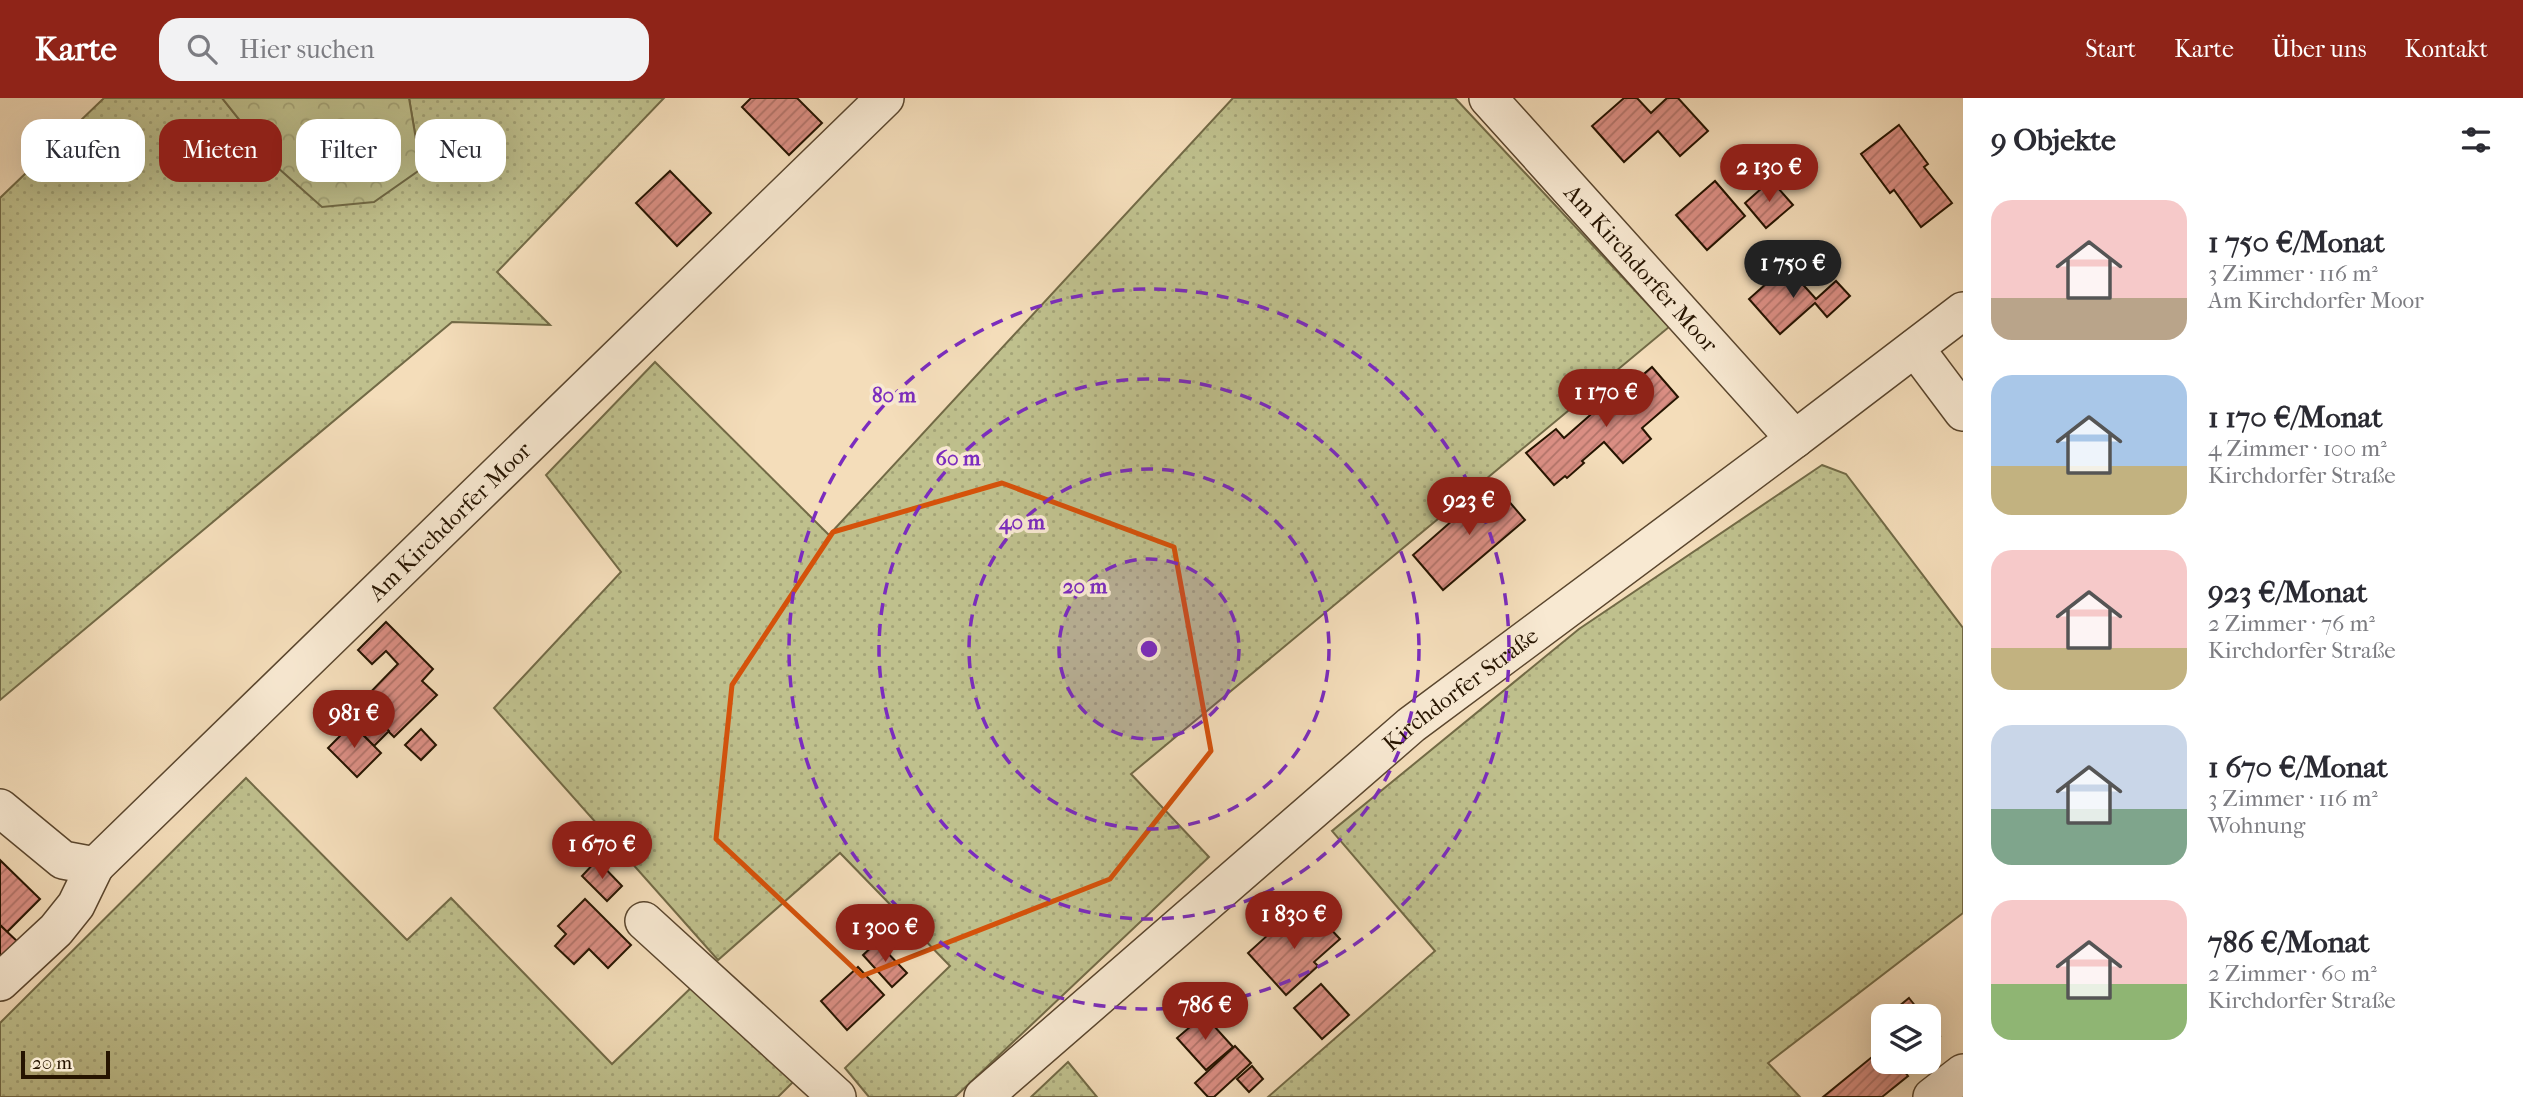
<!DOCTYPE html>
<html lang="de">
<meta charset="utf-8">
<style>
:root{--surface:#fff;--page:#f2f2f3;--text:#2b2b33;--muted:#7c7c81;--accent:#8f2418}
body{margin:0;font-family:"IM FELL French Canon",serif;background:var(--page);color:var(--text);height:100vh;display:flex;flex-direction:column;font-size:26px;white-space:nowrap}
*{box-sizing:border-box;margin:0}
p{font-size:23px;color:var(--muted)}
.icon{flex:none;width:38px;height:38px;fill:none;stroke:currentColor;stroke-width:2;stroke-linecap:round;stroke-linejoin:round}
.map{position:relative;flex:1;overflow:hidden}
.panel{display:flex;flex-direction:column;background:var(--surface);width:560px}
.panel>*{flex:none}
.banner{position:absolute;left:21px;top:21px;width:665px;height:63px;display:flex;gap:14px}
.controls{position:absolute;left:1871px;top:906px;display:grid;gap:14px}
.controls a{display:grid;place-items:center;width:70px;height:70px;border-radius:14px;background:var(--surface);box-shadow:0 7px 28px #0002;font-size:35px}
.scale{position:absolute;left:21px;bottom:18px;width:89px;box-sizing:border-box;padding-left:7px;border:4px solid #261400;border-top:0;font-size:19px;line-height:24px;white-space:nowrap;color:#261400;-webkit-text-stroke:5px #f8e9d2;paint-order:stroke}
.price{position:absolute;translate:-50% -60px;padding:0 16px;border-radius:24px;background:var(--accent);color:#fff;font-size:23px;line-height:46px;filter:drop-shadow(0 2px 4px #0008)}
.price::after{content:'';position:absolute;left:50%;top:42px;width:21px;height:16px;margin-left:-10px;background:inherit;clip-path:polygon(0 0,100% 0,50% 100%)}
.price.on{background:#222;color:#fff}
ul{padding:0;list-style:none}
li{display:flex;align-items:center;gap:21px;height:175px;padding:0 28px}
li span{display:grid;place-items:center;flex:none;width:196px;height:140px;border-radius:21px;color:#555}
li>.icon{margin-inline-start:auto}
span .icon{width:84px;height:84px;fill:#fffc;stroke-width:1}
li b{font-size:30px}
h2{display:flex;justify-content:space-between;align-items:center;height:84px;padding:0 28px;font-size:30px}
.chip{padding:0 24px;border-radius:21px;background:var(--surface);box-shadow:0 7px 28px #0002;font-size:24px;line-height:63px}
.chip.on{background:var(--accent);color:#fff}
header{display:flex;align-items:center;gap:42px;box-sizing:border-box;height:98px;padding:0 35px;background:var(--accent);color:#fff}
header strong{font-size:33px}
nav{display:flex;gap:38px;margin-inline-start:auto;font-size:24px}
.search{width:490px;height:63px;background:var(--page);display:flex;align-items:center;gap:18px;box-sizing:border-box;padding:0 24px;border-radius:21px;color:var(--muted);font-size:26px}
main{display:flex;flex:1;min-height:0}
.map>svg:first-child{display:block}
</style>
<header>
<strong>Karte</strong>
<div class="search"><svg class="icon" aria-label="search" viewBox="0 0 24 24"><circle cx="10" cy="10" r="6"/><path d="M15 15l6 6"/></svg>Hier suchen</div>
<nav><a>Start</a><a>Karte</a><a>Über uns</a><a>Kontakt</a></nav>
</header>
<main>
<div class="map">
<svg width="1963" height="999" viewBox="0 0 1963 999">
<defs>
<pattern id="grass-dots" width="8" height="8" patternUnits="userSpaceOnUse" patternTransform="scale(1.75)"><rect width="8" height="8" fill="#bfc08d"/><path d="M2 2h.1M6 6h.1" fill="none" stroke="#a4a478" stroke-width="1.8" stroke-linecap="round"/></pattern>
<pattern id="forest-crowns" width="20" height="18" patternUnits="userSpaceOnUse" patternTransform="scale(1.75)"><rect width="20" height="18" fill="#bfc08d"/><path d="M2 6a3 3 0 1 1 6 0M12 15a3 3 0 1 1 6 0" fill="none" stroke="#a4a478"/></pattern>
<pattern id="building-hatch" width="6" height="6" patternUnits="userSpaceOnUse" patternTransform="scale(1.75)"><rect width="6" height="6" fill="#da8e83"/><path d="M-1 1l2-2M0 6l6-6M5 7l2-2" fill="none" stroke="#b17369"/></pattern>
</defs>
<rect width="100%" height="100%" fill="#f4ddba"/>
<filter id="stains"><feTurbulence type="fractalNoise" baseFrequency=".00286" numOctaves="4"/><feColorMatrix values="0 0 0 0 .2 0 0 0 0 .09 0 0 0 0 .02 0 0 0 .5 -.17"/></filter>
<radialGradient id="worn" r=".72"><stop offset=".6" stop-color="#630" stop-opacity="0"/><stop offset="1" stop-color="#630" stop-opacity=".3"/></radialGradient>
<g fill="url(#grass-dots)" stroke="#726a46" stroke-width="2">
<polygon points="104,0 222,0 277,69 421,71 409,0 664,0 497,174 550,227 452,224 0,602 0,100"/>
<polygon points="1233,0 1455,0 1669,229 1131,676 1209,759 955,999 869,999 845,970 950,868 840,755 718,862 494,610 621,474 546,377 655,264 829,437"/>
<polygon points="1822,367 1846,376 1963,530 1963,815 1768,965 1800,999 1268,999 1435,853 1332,733 1579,531"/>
<polygon points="246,680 407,842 451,800 612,966 695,886 794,983 778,999 0,999 0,925"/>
<polygon points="1068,964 1097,999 1031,999"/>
</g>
<polygon fill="url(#forest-crowns)" stroke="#726a46" stroke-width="2" points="222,0 409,0 421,71 374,104 322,109 277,69"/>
<g fill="url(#building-hatch)" stroke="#261400" stroke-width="2">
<polygon points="751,0 797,0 822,25 789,57 742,9"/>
<polygon points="1624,0 1637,0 1651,15 1667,0 1678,0 1708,33 1680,58 1658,33 1624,64 1592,28"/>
<polygon points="1899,27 1928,66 1924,69 1952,105 1921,129 1894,92 1890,95 1861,56"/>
<polygon points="670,73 711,115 677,148 636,105"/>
<polygon points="1771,82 1793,107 1766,130 1745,105"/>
<polygon points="1715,83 1745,118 1707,152 1676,117"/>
<polygon points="1786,168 1816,201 1836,183 1850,198 1827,219 1815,205 1780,236 1749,201"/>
<polygon points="1652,269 1678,299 1642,330 1651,341 1623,365 1604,344 1582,363 1584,365 1567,380 1565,378 1554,387 1526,355 1556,331 1564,340 1613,297 1616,300"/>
<polygon points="1494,386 1525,422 1443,492 1413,457"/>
<polygon points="386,524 433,571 422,583 437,597 394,639 360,605 398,566 386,553 372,566 358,552"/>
<polygon points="360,605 389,633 374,648 346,619"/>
<polygon points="352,626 381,655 357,679 328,650"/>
<polygon points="421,631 436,647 421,662 405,647"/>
<polygon points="0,762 40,801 7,834 0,827"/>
<polygon points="597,762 622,788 607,803 582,778"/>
<polygon points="585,801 631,847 608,870 589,851 574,866 555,848 566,836 558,828"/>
<polygon points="1311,810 1340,841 1314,864 1318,868 1286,897 1248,855 1280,826 1286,834"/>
<polygon points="0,827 19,845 0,864"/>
<polygon points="877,844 907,875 892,889 863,857"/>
<polygon points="858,869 884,897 847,932 821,903"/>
<polygon points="1321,886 1349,917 1322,941 1294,910"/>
<polygon points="1909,900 1924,919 1896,919 1892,914"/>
<polygon points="1204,917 1233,949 1206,972 1177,940"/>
<polygon points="1928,924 1940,938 1928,947"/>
<polygon points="1235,948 1251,965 1214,999 1208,999 1195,985"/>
<polygon points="1883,950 1883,964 1897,964 1908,978 1882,999 1823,999"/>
<polygon points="1252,968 1263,981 1249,994 1237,981"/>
</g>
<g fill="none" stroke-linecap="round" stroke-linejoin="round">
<g stroke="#5a462e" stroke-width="40">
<g id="minor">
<path id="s1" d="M1488 0 1795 341"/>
<polyline points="1915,250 1963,314"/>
<path id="s2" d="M0 710 63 762 95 768 885 0"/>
<polyline points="644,823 837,999"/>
<polyline points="0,884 56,832 76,807 95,768"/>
<path id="s3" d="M983 999 1411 627 1795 341 1963 213"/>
<polyline points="1932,999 1963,975"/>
</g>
</g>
<use href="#minor" stroke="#f8e9d2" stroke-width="37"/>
</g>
<path fill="none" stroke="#d5520b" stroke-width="5" stroke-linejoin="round" d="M1002 385 1174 449 1211 653 1110 781 862 878 716 741 732 587 833 434Z"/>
<circle cx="1149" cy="551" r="90" fill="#7b2cbf" fill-opacity=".12"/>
<g fill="none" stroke="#7b2cbf" stroke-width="3.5" stroke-dasharray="12 9">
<circle cx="1149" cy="551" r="90"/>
<circle cx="1149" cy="551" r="180"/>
<circle cx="1149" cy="551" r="270"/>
<circle cx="1149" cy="551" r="360"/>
</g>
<g text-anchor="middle" stroke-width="7" stroke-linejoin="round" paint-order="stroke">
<g font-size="23" fill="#261400" stroke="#f8e9d2">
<text dy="8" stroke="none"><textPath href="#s1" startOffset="229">Am Kirchdorfer Moor</textPath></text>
<text dy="8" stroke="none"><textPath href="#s2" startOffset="609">Am Kirchdorfer Moor</textPath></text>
<text dy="8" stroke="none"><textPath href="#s3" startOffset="628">Kirchdorfer Straße</textPath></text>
</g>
</g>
<circle cx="1149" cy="551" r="10" fill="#7b2cbf" stroke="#f8e9d2" stroke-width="3.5"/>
<g font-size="21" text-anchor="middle" font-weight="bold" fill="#7b2cbf" stroke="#f8e9d2" stroke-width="7" stroke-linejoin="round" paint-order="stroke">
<text x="894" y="304">80 m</text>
<text x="958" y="367">60 m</text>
<text x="1022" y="431">40 m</text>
<text x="1085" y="495">20 m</text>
</g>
<rect width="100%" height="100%" filter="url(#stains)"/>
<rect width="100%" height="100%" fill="url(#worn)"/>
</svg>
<div class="controls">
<a><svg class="icon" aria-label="layers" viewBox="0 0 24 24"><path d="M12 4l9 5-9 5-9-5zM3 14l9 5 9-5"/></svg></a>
</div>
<div class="scale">20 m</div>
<b class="price" style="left:1769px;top:106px">2 130 €</b>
<b class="price on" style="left:1793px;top:202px">1 750 €</b>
<b class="price" style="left:1606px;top:331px">1 170 €</b>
<b class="price" style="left:1469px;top:439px">923 €</b>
<b class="price" style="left:354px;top:652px">981 €</b>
<b class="price" style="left:602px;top:783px">1 670 €</b>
<b class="price" style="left:1294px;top:853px">1 830 €</b>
<b class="price" style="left:885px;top:866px">1 300 €</b>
<b class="price" style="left:1205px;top:944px">786 €</b>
<div class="banner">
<a class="chip">Kaufen</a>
<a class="chip on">Mieten</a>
<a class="chip">Filter</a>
<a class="chip">Neu</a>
</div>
</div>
<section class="panel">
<h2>9 Objekte<svg class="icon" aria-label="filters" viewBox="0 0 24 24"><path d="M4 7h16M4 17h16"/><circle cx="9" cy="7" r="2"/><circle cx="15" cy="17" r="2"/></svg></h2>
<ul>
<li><span style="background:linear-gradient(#f6c9c9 70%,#b9a48a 0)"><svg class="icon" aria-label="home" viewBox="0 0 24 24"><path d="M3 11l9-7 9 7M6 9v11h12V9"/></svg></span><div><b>1 750 €/Monat</b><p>3 Zimmer · 116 m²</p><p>Am Kirchdorfer Moor</p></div></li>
<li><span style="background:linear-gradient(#a9c7e8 65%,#c2b280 0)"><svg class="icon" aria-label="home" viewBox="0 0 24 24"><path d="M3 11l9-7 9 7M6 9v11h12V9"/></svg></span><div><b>1 170 €/Monat</b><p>4 Zimmer · 100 m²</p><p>Kirchdorfer Straße</p></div></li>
<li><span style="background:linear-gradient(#f6c9c9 70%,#c2b280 0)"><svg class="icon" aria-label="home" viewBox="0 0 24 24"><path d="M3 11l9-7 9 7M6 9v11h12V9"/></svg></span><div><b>923 €/Monat</b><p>2 Zimmer · 76 m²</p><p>Kirchdorfer Straße</p></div></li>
<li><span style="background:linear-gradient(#c9d6e8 60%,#7fa58c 0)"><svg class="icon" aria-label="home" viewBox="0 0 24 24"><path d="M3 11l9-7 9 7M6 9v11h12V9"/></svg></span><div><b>1 670 €/Monat</b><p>3 Zimmer · 116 m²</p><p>Wohnung</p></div></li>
<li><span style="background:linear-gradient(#f6c9c9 60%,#8fb573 0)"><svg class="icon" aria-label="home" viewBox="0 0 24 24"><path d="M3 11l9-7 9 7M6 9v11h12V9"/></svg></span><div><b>786 €/Monat</b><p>2 Zimmer · 60 m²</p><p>Kirchdorfer Straße</p></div></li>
</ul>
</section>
</main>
